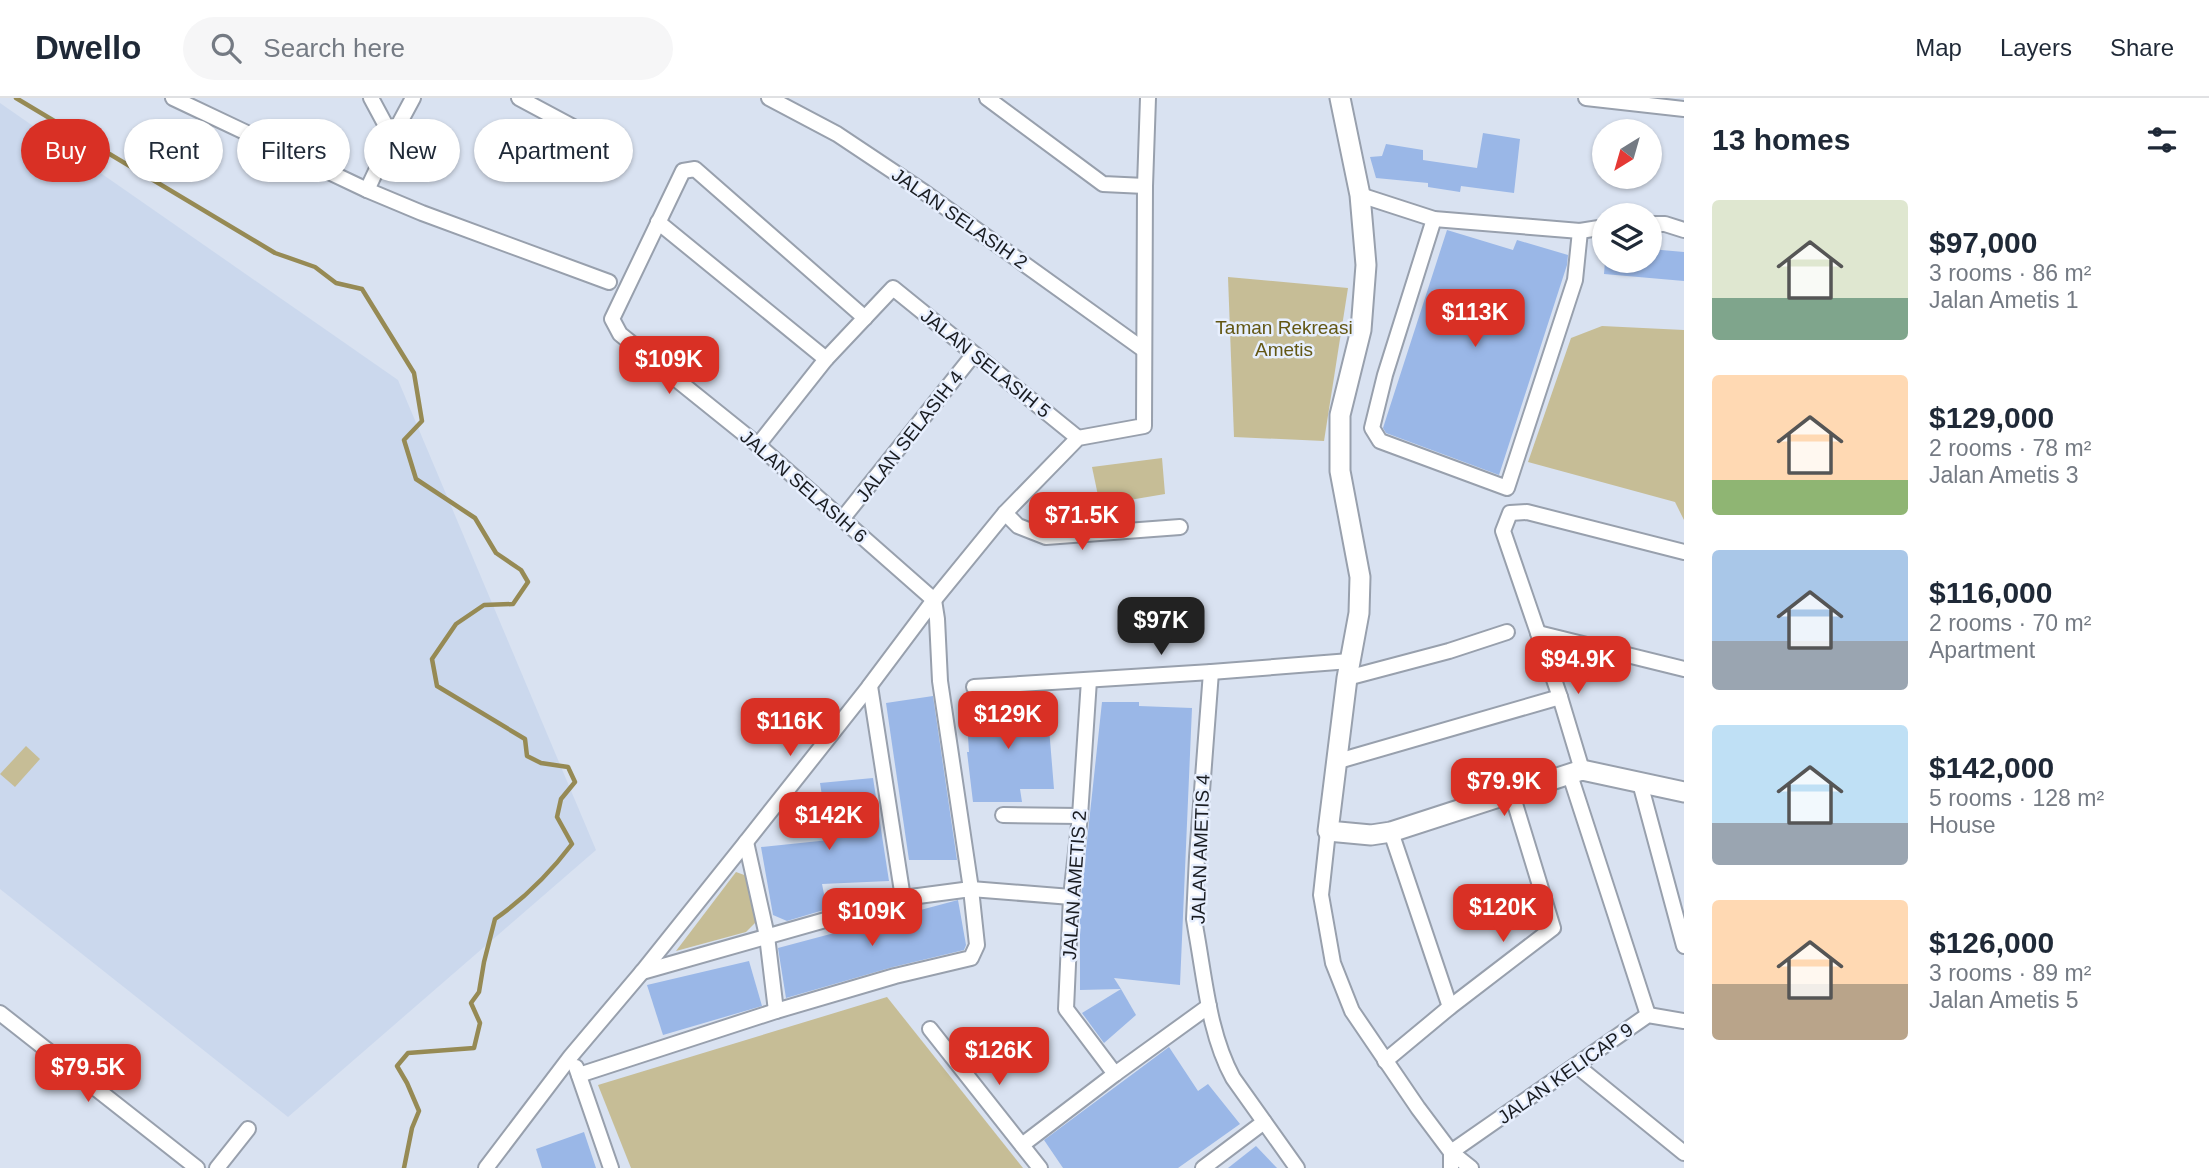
<!DOCTYPE html>
<meta charset="utf-8">
<style>
:root{--surface:#fff;--page:#f6f6f7;--text:#1f2937;--muted:#747a83;--line:#e0e1e3;--accent:#d93025}
body{margin:0;font-family:Arial,sans-serif;background:var(--page);color:var(--text);height:100vh;display:flex;flex-direction:column;font-size:26px;white-space:nowrap}
*{box-sizing:border-box;margin:0}
p{font-size:23px;color:var(--muted)}
.icon{flex:none;width:38px;height:38px;fill:none;stroke:currentColor;stroke-width:2;stroke-linecap:round;stroke-linejoin:round}
.map{position:relative;flex:1;overflow:hidden}
.side{display:flex;flex-direction:column;background:var(--surface);width:525px}
.side>*{flex:none}
.top-card{position:absolute;left:21px;top:21px;width:665px;height:63px;display:flex;gap:14px}
.needle{width:46px;rotate:217deg}
.fabs{position:absolute;left:1592px;top:21px;display:grid;gap:14px}
.fabs a{display:grid;place-items:center;width:70px;height:70px;border-radius:50%;background:var(--surface);box-shadow:0 2px 5px #0004;font-size:35px}
.price{position:absolute;translate:-50% -60px;padding:0 16px;border-radius:14px;background:var(--accent);color:#fff;font-size:23px;line-height:46px;filter:drop-shadow(0 2px 4px #0008)}
.price::after{content:'';position:absolute;left:50%;top:42px;width:21px;height:16px;margin-left:-10px;background:inherit;clip-path:polygon(0 0,100% 0,50% 100%)}
.price.current{background:#222;color:#fff}
ul{padding:0;list-style:none}
li{display:flex;align-items:center;gap:21px;height:175px;padding:0 28px}
li span{display:grid;place-items:center;flex:none;width:196px;height:140px;border-radius:7px;color:#555}
li>.icon{margin-inline-start:auto}
span .icon{width:84px;height:84px;fill:#fffc;stroke-width:1}
li b{font-size:30px}
h2{display:flex;justify-content:space-between;align-items:center;height:84px;padding:0 28px;font-size:30px}
.tag{padding:0 24px;border-radius:32px;background:var(--surface);box-shadow:0 2px 5px #0004;font-size:24px;line-height:63px}
.tag.current{background:var(--accent);color:#fff}
header{display:flex;align-items:center;gap:42px;box-sizing:border-box;height:98px;padding:0 35px;background:var(--surface);border-bottom:2px solid var(--line)}
header strong{font-size:33px}
nav{display:flex;gap:38px;margin-inline-start:auto;font-size:24px}
.search{width:490px;height:63px;background:var(--page);display:flex;align-items:center;gap:18px;box-sizing:border-box;padding:0 24px;border-radius:38px;color:var(--muted);font-size:26px}
main{display:flex;flex:1;min-height:0}
.map>svg:first-child{display:block}
</style>
<header>
<strong>Dwello</strong>
<div class="search"><svg class="icon" aria-label="search" viewBox="0 0 24 24"><circle cx="10" cy="10" r="6"/><path d="M15 15l6 6"/></svg>Search here</div>
<nav><a>Map</a><a>Layers</a><a>Share</a></nav>
</header>
<main>
<div class="map">
<svg width="1684" height="1070" viewBox="0 0 1684 1070">
<rect width="100%" height="100%" fill="#d9e2f1"/>
<polygon fill="#cbd8ed" points="0,5 398,282 596,752 288,1019 0,791"/>
<g fill="#c6bd96">
<polygon points="1228,179 1348,190 1324,343 1234,339"/>
<polygon points="1602,228 1684,232 1684,422 1675,404 1528,364 1571,240"/>
<polygon points="1162,360 1165,396 1100,407 1092,369"/>
<polygon points="26,648 40,661 15,689 0,676"/>
<polygon points="736,774 747,778 756,824 746,834 676,853"/>
<polygon points="887,899 1023,1070 631,1070 598,987"/>
</g>
<g fill="none" stroke-linecap="round" stroke-linejoin="round">
<path stroke="#968a54" stroke-width="4.5" d="M16 0 275 155 315 169 336 185 362 191 414 275 422 323 404 342 416 381 475 420 496 455 521 472 528 484 513 506 484 507 456 526 432 561 437 588 525 641 527 658 541 665 568 669 575 684 561 701 557 719 572 746C550 775 525 800 495 821L484 864 479 894 471 905 480 925 474 950 408 955 397 968 407 985 419 1013 412 1030 404 1070"/>
</g>
<g fill="#9ab7e7">
<polygon points="1483,35 1520,41 1514,95 1461,88 1460,94 1428,89 1428,85 1376,80 1370,59 1382,58 1386,46 1423,52 1423,62 1477,70"/>
<polygon points="1447,132 1513,152 1517,142 1568,157 1567,167 1499,377 1386,335 1383,330"/>
<polygon points="1650,151 1684,154 1684,183 1604,176 1605,163 1650,163"/>
<polygon points="933,598 957,762 909,762 886,605"/>
<polygon points="1102,604 1139,604 1139,608 1192,610 1180,887 1114,880 1121,891 1080,892 1080,808"/>
<polygon points="1014,605 1014,607 1047,605 1054,691 1020,691 1022,704 973,704 967,654 969,654 966,608"/>
<polygon points="873,680 889,783 822,786 827,811 787,823 773,817 761,749 829,742 820,685"/>
<polygon points="958,802 966,847 964,852 893,869 786,900 778,850"/>
<polygon points="749,863 762,908 663,937 647,887"/>
<polygon points="1121,891 1136,917 1104,945 1082,915"/>
<polygon points="1169,949 1198,993 1208,986 1240,1026 1178,1070 1063,1070 1044,1042"/>
<polygon points="584,1034 596,1070 542,1070 536,1051"/>
<polygon points="1256,1048 1277,1070 1228,1070"/>
</g>
<g fill="none" stroke-linecap="round" stroke-linejoin="round">
<g stroke="#98a0ad" stroke-width="18">
<g id="street">
<polyline points="173,0 367,92 422,115 609,184"/>
<polyline points="371,0 392,39"/>
<polyline points="519,0 588,37"/>
<polyline points="769,0 837,36 924,94 1144,252"/>
<polyline points="987,0 1103,86 1145,88"/>
<polyline points="1586,0 1684,11"/>
<polyline points="367,92 392,39 413,0"/>
<polyline points="1360,97 1434,121 1580,133 1605,129"/>
<polyline points="1434,121 1385,277 1372,330 1380,343 1507,390 1575,182 1580,133"/>
<polyline points="658,124 826,261"/>
<polyline points="1650,126 1665,126 1684,132"/>
<polyline points="758,347 826,261 893,190 1078,340"/>
<polyline points="1005,415 1018,428 1046,439 1180,429"/>
<polyline points="843,420 974,256"/>
<polyline points="1538,535 1684,571"/>
<path d="M1211 574 1197 759 1194 821 1196 833C1205 882 1209 936 1233 980L1297 1070"/>
<polyline points="1347,580 1449,553 1507,534"/>
<polyline points="1089,582 1080,718 1071,799 1066,911 1115,976"/>
<polyline points="870,588 903,800"/>
<polyline points="974,589 1211,574 1350,563"/>
<polyline points="1335,664 1560,599"/>
<polyline points="1582,672 1560,599 1503,433 1510,415 1527,414 1684,454"/>
<polyline points="1570,677 1648,917"/>
<polyline points="1640,685 1684,848"/>
<polyline points="1003,717 1080,718"/>
<polyline points="1328,733 1321,797 1333,865 1352,913 1418,1010 1451,1054 1471,1070"/>
<polyline points="1391,734 1450,909"/>
<polyline points="746,744 767,838 776,913"/>
<polyline points="642,874 903,800 971,791 1071,799"/>
<polyline points="0,915 197,1070"/>
<polyline points="930,931 1040,1070"/>
<polyline points="1385,963 1450,909 1553,830 1512,696"/>
<polyline points="1577,968 1684,1055"/>
<polyline points="576,969 611,1070"/>
<polyline points="579,977 776,913 895,878 971,860 977,847 971,791 940,583 937,521 934,502 758,347 620,236 612,221 683,73 695,71 865,220"/>
<polyline points="1022,1047 1115,976 1209,908"/>
<polyline points="217,1070 248,1031"/>
<polyline points="486,1070 571,958 642,874 746,744 868,590 934,502 1005,415 1078,340 1144,328 1145,88 1148,0"/>
<polyline points="1203,1070 1264,1024"/>
<polyline points="1451,1070 1451,1054 1648,917 1684,923"/>
</g>
</g>
<g stroke="#98a0ad" stroke-width="23">
<polyline id="secondary" points="1340,0 1360,97 1366,167 1361,232 1340,317 1340,373 1360,479 1359,515 1347,580 1328,733 1371,737 1391,734 1582,672 1684,694"/>
</g>
<use href="#street" stroke="#fff" stroke-width="14"/>
<use href="#secondary" stroke="#fff" stroke-width="19"/>
</g>
<g text-anchor="middle" stroke-width="5" stroke-linejoin="round" paint-order="stroke">
<g font-size="19" fill="#191c21" stroke="#e7effe">
<text transform="translate(960 120) rotate(35)" y="7">JALAN SELASIH 2</text>
<text transform="translate(986 265) rotate(39)" y="7">JALAN SELASIH 5</text>
<text transform="translate(909 338) rotate(-52)" y="7">JALAN SELASIH 4</text>
<text transform="translate(804 388) rotate(41)" y="7">JALAN SELASIH 6</text>
<text transform="translate(1200 751) rotate(-88)" y="7">JALAN AMETIS 4</text>
<text transform="translate(1074 787) rotate(-86)" y="7">JALAN AMETIS 2</text>
<text transform="translate(1565 975) rotate(-35)" y="7">JALAN KELICAP 9</text>
</g>
<g font-size="19" fill="#625613" stroke="#e7effe">
<text x="1284" y="236">Taman Rekreasi<tspan x="1284" dy="22">Ametis</tspan></text>
</g>
</g>
</svg>
<div class="fabs">
<a><svg class="needle" viewBox="-14 -14 28 28"><path d="M0-13l5 13h-10z" fill="#e53935"/><path d="M0 13l5-13h-10z" fill="#747a83"/></svg></a>
<a><svg class="icon" aria-label="layers" viewBox="0 0 24 24"><path d="M12 4l9 5-9 5-9-5zM3 14l9 5 9-5"/></svg></a>
</div>
<b class="price" style="left:1475px;top:251px">$113K</b>
<b class="price" style="left:669px;top:298px">$109K</b>
<b class="price" style="left:1082px;top:454px">$71.5K</b>
<b class="price current" style="left:1161px;top:559px">$97K</b>
<b class="price" style="left:1578px;top:598px">$94.9K</b>
<b class="price" style="left:1008px;top:653px">$129K</b>
<b class="price" style="left:790px;top:660px">$116K</b>
<b class="price" style="left:1504px;top:720px">$79.9K</b>
<b class="price" style="left:829px;top:754px">$142K</b>
<b class="price" style="left:1503px;top:846px">$120K</b>
<b class="price" style="left:872px;top:850px">$109K</b>
<b class="price" style="left:999px;top:989px">$126K</b>
<b class="price" style="left:88px;top:1006px">$79.5K</b>
<div class="top-card">
<a class="tag current">Buy</a>
<a class="tag">Rent</a>
<a class="tag">Filters</a>
<a class="tag">New</a>
<a class="tag">Apartment</a>
</div>
</div>
<section class="side">
<h2>13 homes<svg class="icon" aria-label="filters" viewBox="0 0 24 24"><path d="M4 7h16M4 17h16"/><circle cx="9" cy="7" r="2"/><circle cx="15" cy="17" r="2"/></svg></h2>
<ul>
<li><span style="background:linear-gradient(#dfe7d0 70%,#7fa58c 0)"><svg class="icon" aria-label="home" viewBox="0 0 24 24"><path d="M3 11l9-7 9 7M6 9v11h12V9"/></svg></span><div><b>$97,000</b><p>3 rooms · 86 m²</p><p>Jalan Ametis 1</p></div></li>
<li><span style="background:linear-gradient(#ffd9b3 75%,#8fb573 0)"><svg class="icon" aria-label="home" viewBox="0 0 24 24"><path d="M3 11l9-7 9 7M6 9v11h12V9"/></svg></span><div><b>$129,000</b><p>2 rooms · 78 m²</p><p>Jalan Ametis 3</p></div></li>
<li><span style="background:linear-gradient(#a9c7e8 65%,#9aa5b1 0)"><svg class="icon" aria-label="home" viewBox="0 0 24 24"><path d="M3 11l9-7 9 7M6 9v11h12V9"/></svg></span><div><b>$116,000</b><p>2 rooms · 70 m²</p><p>Apartment</p></div></li>
<li><span style="background:linear-gradient(#bfe0f5 70%,#9aa5b1 0)"><svg class="icon" aria-label="home" viewBox="0 0 24 24"><path d="M3 11l9-7 9 7M6 9v11h12V9"/></svg></span><div><b>$142,000</b><p>5 rooms · 128 m²</p><p>House</p></div></li>
<li><span style="background:linear-gradient(#ffd9b3 60%,#b9a48a 0)"><svg class="icon" aria-label="home" viewBox="0 0 24 24"><path d="M3 11l9-7 9 7M6 9v11h12V9"/></svg></span><div><b>$126,000</b><p>3 rooms · 89 m²</p><p>Jalan Ametis 5</p></div></li>
</ul>
</section>
</main>
